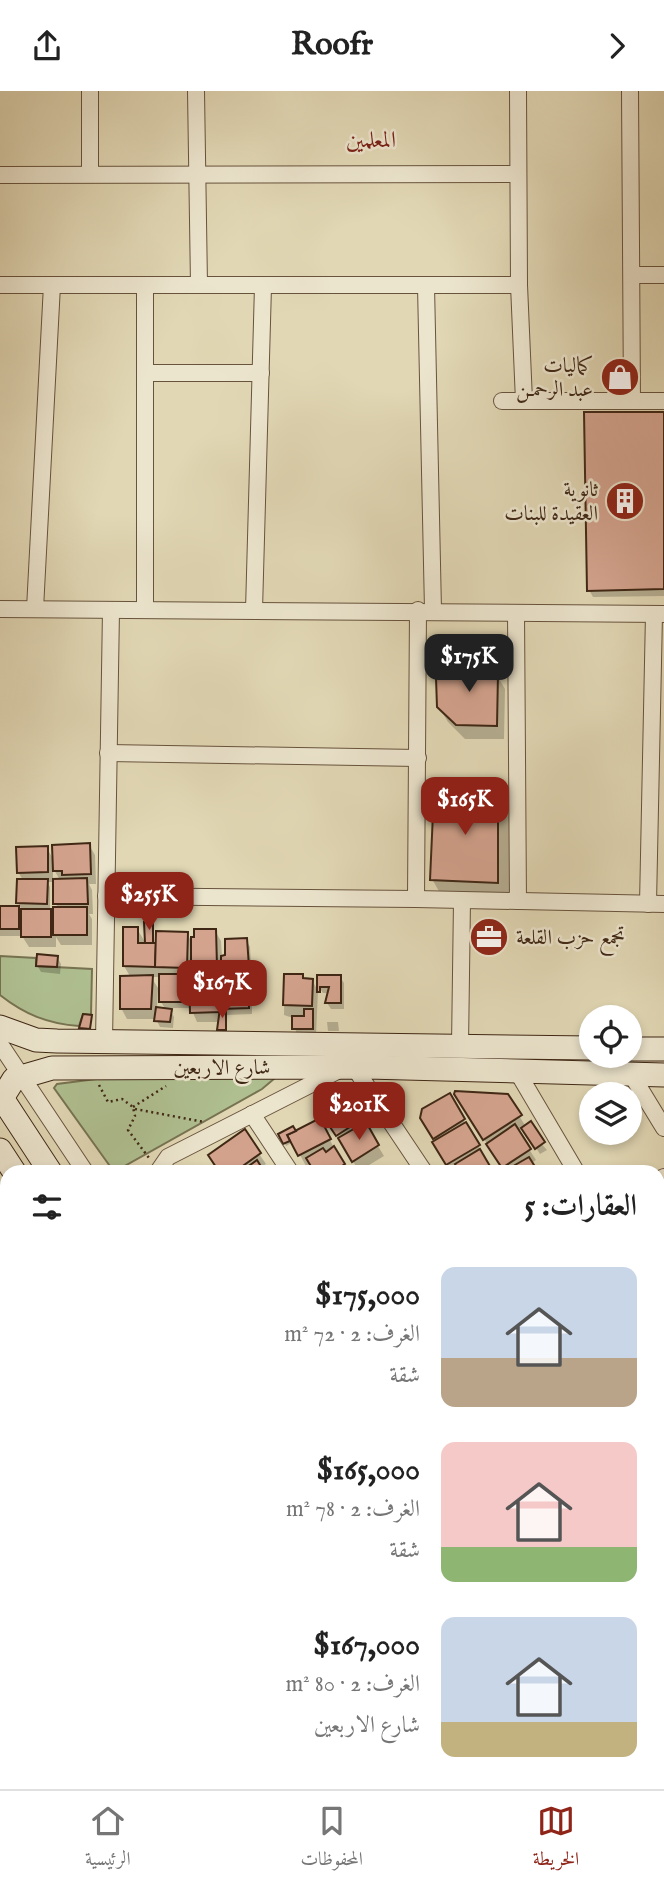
<!DOCTYPE html>
<html lang="ar">
<meta charset="utf-8">
<style>
:root{--surface:#fff;--page:#f2f2f2;--text:#222;--muted:#767676;--line:#e0e0e0;--accent:#8f2418}
body{margin:0;font-family:"IM FELL English",Amiri,serif;background:var(--page);color:var(--text);direction:rtl;height:100vh;display:flex;flex-direction:column;font-size:26px;white-space:nowrap}
*{box-sizing:border-box;margin:0}
p{font-size:23px;color:var(--muted)}
.icon{flex:none;width:38px;height:38px;fill:none;stroke:currentColor;stroke-width:2;stroke-linecap:round;stroke-linejoin:round}
.map{position:relative;flex:1;overflow:hidden;direction:ltr}
.sheet{position:absolute;left:0px;top:1074px;width:665px;height:625px;display:flex;flex-direction:column;background:var(--surface);border-radius:21px 21px 0 0;box-shadow:0 4px 10px #0003;direction:rtl}
.sheet>*{flex:none}
.tools{position:absolute;left:579px;top:914px;display:grid;gap:14px}
.tools a{display:grid;place-items:center;width:63px;height:63px;border-radius:50%;background:var(--surface);box-shadow:0 4px 10px #0003;font-size:35px}
.price{position:absolute;translate:-50% -60px;padding:0 16px;border-radius:14px;background:var(--accent);color:#fff;font-size:23px;line-height:46px;filter:drop-shadow(0 2px 4px #0008)}
.price::after{content:'';position:absolute;left:50%;top:42px;width:21px;height:16px;margin-left:-10px;background:inherit;clip-path:polygon(0 0,100% 0,50% 100%)}
.price.current{background:#222;color:#fff}
ul{padding:0;list-style:none}
li{display:flex;align-items:center;gap:21px;height:175px;padding:0 28px}
li span{display:grid;place-items:center;flex:none;width:196px;height:140px;border-radius:14px;color:#555}
li>.icon{margin-inline-start:auto}
span .icon{width:84px;height:84px;fill:#fffc;stroke-width:1}
li b{font-size:30px}
h2{display:flex;justify-content:space-between;align-items:center;height:84px;padding:0 28px;font-size:30px}
header{display:flex;justify-content:space-between;align-items:center;height:91px;padding:0 28px;background:var(--surface);font-size:32px;font-weight:800}
.dock{display:flex;justify-content:space-around;align-items:center;height:98px;border-top:2px solid var(--line);background:var(--surface);font-size:19px;color:var(--muted)}
.dock a{display:grid;justify-items:center;gap:4px}
.dock .current{color:var(--accent)}
.map>svg:first-child{display:block}
</style>
<header><svg class="icon" aria-label="forward" viewBox="0 0 24 24"><path d="M9 5l7 7-7 7"/></svg>Roofr<svg class="icon" aria-label="share" viewBox="0 0 24 24"><path d="M12 15V3M7 8l5-5 5 5M5 13v7h14v-7"/></svg></header>
<div class="map">
<svg width="664" height="1698" viewBox="0 0 664 1698">
<rect width="100%" height="100%" fill="#e1d7b4"/>
<filter id="stains"><feTurbulence type="fractalNoise" baseFrequency=".00286" numOctaves="4"/><feColorMatrix values="0 0 0 0 .2 0 0 0 0 .09 0 0 0 0 .02 0 0 0 .5 -.17"/></filter>
<radialGradient id="worn" r=".72"><stop offset=".6" stop-color="#630" stop-opacity="0"/><stop offset="1" stop-color="#630" stop-opacity=".3"/></radialGradient>
<g fill="#afbf90" stroke="#777352" stroke-width="2">
<path d="M0 865 36 867V875L92 878 91 924 83 923 79 935C48 933 24 923 0 904Z"/>
<polygon points="281,982 262,998 121,1077 112,1078 54,997 57,993 120,985"/>
</g>
<g fill="#0003" fill-rule="evenodd">
<polygon points="664,323 664,505 593,506 589,499"/>
<polygon points="496,583 505,598 504,648 465,648 448,631 439,616"/>
<polygon points="497,705 509,725 509,812 444,809 432,788"/>
<path d="M89 754 95 764 96 793H89L92 799 93 823H89L92 828V854H61L56 846V856H29L22 845H0V817H21L18 812 23 789 18 781 47 757 54 770ZM53 777 60 789H53ZM47 791H54L57 817 55 828 50 819V796Z"/>
<path d="M152 832 154 854 187 843 193 853 215 840 221 850 222 866 246 849 250 856 251 874 224 875V878L222 875V885H219L225 896 248 889 252 895V923L227 924 226 941H220L219 931H197L191 917H169L174 926 173 937 160 936 156 928H127L121 917 131 887 124 875 137 838 147 854ZM192 874 199 885H192ZM151 886H160L161 911 166 919 157 918 158 897Z"/>
<polygon points="57,866 61,873 60,883 41,881 37,874"/>
<polygon points="251,877 252,882 227,883 224,879"/>
<polygon points="285,885 302,885 305,889 312,889 318,900 316,944 297,945 293,927 284,924"/>
<polygon points="340,886 344,892 344,918 331,918 327,912 329,902 323,902 319,896"/>
<polygon points="91,925 91,940 82,939 81,937"/>
<polygon points="327,931 338,931 339,940 328,940"/>
<polygon points="449,1004 484,1065 457,1082 452,1082 422,1027"/>
<polygon points="507,1005 526,1036 547,1059 540,1063 523,1037 518,1041 536,1069 517,1082 506,1082 462,1014"/>
<polygon points="349,1008 384,1065 359,1080 330,1034"/>
<polygon points="320,1029 335,1059 351,1082 317,1082 311,1072 306,1075 293,1051 286,1055 280,1043 295,1042"/>
<polygon points="244,1041 266,1073 260,1077 263,1082 221,1082"/>
<polygon points="0,1323 7,1325 7,1367 2,1366 4,1370 0,1379"/>
<polygon points="7,1381 7,1406 0,1398"/>
<polygon points="658,1381 664,1390 664,1408 658,1411"/>
<polygon points="7,1445 7,1473 0,1478 0,1450"/>
<polygon points="658,1554 664,1563 664,1596 658,1600"/>
<polygon points="165,1692 179,1692 182,1698 168,1698"/>
<polygon points="241,1692 246,1692 249,1698 233,1698"/>
</g>
<g fill="#d4a38e" stroke="#3f2715" stroke-width="2">
<polygon points="584,321 664,321 664,498 587,500"/>
<polygon points="482,570 498,582 497,635 456,634 437,616 436,587 452,573"/>
<polygon points="434,700 498,703 498,792 430,789"/>
<polygon points="90,752 91,783 62,784 62,780 53,780 52,754"/>
<polygon points="48,755 48,781 17,782 16,756"/>
<polygon points="87,787 88,813 53,813 53,788"/>
<polygon points="17,788 48,788 47,813 16,812"/>
<rect x="0" y="815" width="19" height="23"/>
<rect x="53" y="816" width="34" height="28"/>
<rect x="21" y="818" width="30" height="28"/>
<polygon points="144,831 153,831 153,852 145,852"/>
<polygon points="123,836 138,836 138,852 156,852 155,876 123,875"/>
<polygon points="194,838 216,838 217,875 191,876 191,846 194,846"/>
<polygon points="156,840 188,841 187,877 155,876"/>
<polygon points="247,847 249,876 221,877 221,865 225,864 225,848"/>
<polygon points="37,863 58,865 57,876 36,875"/>
<rect x="159" y="883" width="28" height="28"/>
<polygon points="220,883 220,921 190,922 189,884"/>
<polygon points="284,883 303,883 303,887 313,888 312,915 283,914"/>
<polygon points="153,884 151,918 120,918 120,885"/>
<polygon points="317,884 341,884 341,912 325,912 329,896 320,896 320,901 317,901"/>
<polygon points="224,887 249,887 249,917 221,918"/>
<polygon points="156,916 172,918 170,931 154,930"/>
<polygon points="220,917 226,917 226,939 217,939"/>
<polygon points="304,918 313,918 313,938 292,938 292,925 304,925"/>
<polygon points="83,923 92,924 90,938 79,937"/>
<polygon points="455,1000 508,1003 522,1024 483,1049 454,1003"/>
<polygon points="450,1002 465,1028 433,1048 420,1027 422,1018"/>
<polygon points="350,1005 364,1027 336,1045 322,1024"/>
<polygon points="320,1027 331,1048 298,1065 287,1044"/>
<polygon points="531,1030 545,1051 535,1058 521,1037"/>
<polygon points="366,1031 379,1054 352,1071 338,1047"/>
<polygon points="466,1031 480,1054 446,1074 432,1051"/>
<polygon points="515,1033 531,1058 502,1077 486,1053"/>
<polygon points="293,1035 296,1040 287,1044 290,1050 283,1053 278,1043"/>
<polygon points="245,1038 261,1062 233,1082 220,1082 208,1064"/>
<polygon points="334,1055 345,1073 331,1082 315,1082 306,1067 323,1057 326,1061"/>
<polygon points="480,1058 494,1082 460,1082 455,1073"/>
<polygon points="529,1066 539,1082 520,1082 515,1074"/>
<polygon points="257,1069 265,1082 239,1082"/>
<polygon points="0,1337 7,1338 4,1361 0,1360"/>
<polygon points="658,1551 664,1559 664,1577 658,1581"/>
</g>
<g fill="none" stroke-linecap="round" stroke-linejoin="round">
<g stroke="#68533d" stroke-width="10">
<g id="lane">
<polyline points="0,1297 7,1306"/>
<polyline points="658,1321 664,1317"/>
<polyline points="0,1589 7,1585"/>
<polyline points="0,1665 7,1675"/>
<polyline points="18,1692 21,1697"/>
<polyline points="326,1692 330,1698"/>
<polyline points="72,1698 81,1692"/>
</g>
</g>
<g stroke="#68533d" stroke-width="18">
<g id="street">
<polyline points="196,0 199,194"/>
<polyline points="518,0 519,194 524,310"/>
<polyline points="630,0 632,310"/>
<polyline points="90,82 90,0"/>
<polyline points="0,84 518,83"/>
<polyline points="632,184 664,184"/>
<polyline points="0,194 519,194"/>
<polyline points="426,195 433,519"/>
<polyline points="145,282 261,282"/>
<polyline points="502,310 664,310"/>
<polyline points="0,518 664,523"/>
<polyline points="35,518 52,194"/>
<polyline points="145,518 145,194"/>
<polyline points="254,519 263,195"/>
<polyline points="516,522 518,810"/>
<polyline points="108,662 418,667"/>
<polyline points="106,805 416,808 418,519"/>
<polyline points="416,808 664,813"/>
<polyline points="648,813 654,523"/>
<polyline points="104,951 111,519"/>
<polyline points="0,953 86,1082"/>
<polyline points="460,955 462,810"/>
<polyline points="354,976 425,1082"/>
<polyline points="518,982 577,1082"/>
<polyline points="631,983 664,1037"/>
<polyline points="252,1023 291,1082"/>
<polyline points="157,1082 168,1066 343,977"/>
<polyline points="658,1090 664,1086"/>
<polyline points="0,1112 7,1122"/>
<polyline points="658,1216 664,1226"/>
<polyline points="0,1420 7,1416"/>
<polyline points="390,1692 393,1698"/>
<polyline points="493,1692 497,1698"/>
</g>
</g>
<g stroke="#3f2715" stroke-width="25">
<g id="secondary">
<polyline points="0,936 36,949 57,950 592,957"/>
<polyline points="630,958 664,958"/>
<polyline points="0,1004 51,1082"/>
<polyline points="2,1007 14,988 52,977 367,976 664,984"/>
<polyline points="0,1059 15,1082"/>
<polyline points="419,1692 423,1698"/>
<polyline points="461,1692 465,1698"/>
</g>
</g>
<g stroke="#3f2715" stroke-width="2.5" stroke-dasharray="2 3.5" stroke-linecap="butt">
<polyline points="99,994 108,1011 122,1008 133,1016 135,1025 128,1039 149,1067"/>
<polyline points="133,1016 166,995"/>
<polyline points="135,1018 204,1031"/>
</g>
<use href="#lane" stroke="#ece5ce" stroke-width="8"/>
<use href="#street" stroke="#ece5ce" stroke-width="16"/>
<use href="#secondary" stroke="#ece5ce" stroke-width="23"/>
</g>
<defs>
<g id="shop-disc" transform="scale(2.0125)"><circle r="9.5" fill="#8f2418" stroke="#ece5ce"/><path d="M-5-2.5h2.3a2.7 3.5 0 0 1 5.4 0H5L5.5 6h-11ZM-1.5-2.5h3a1.5 2.3 0 0 0-3 0Z" fill="#fff"/></g>
<g id="building-disc" transform="scale(2.0125)"><circle r="9.5" fill="#8f2418" stroke="#ece5ce"/><path d="M-4-6H4V6H1V3H-1V6H-4ZM-2.5-4.3h1.7v1.8h-1.7ZM.8-4.3h1.7v1.8H.8ZM-2.5-1h1.7V.8h-1.7ZM.8-1h1.7V.8H.8Z" fill="#fff"/></g>
<g id="office-disc" transform="scale(2.0125)"><circle r="9.5" fill="#8f2418" stroke="#ece5ce"/><path d="M-6-3h4V-5.5h4V-3h4V5H-6ZM-1-4.5V-3h2v-1.5ZM-6 0V1H6V0Z" fill="#fff"/></g>
</defs>
<g fill-rule="evenodd">
<use href="#shop-disc" x="620" y="286"/>
<use href="#building-disc" x="625" y="410"/>
<use href="#office-disc" x="489" y="846"/>
</g>
<g text-anchor="middle" stroke-width="5" stroke-linejoin="round" paint-order="stroke">
<g font-size="21" fill="#3f2715" stroke="#ece5ce" text-anchor="end">
<text x="593" y="281">كماليات<tspan x="593" dy="24">عبد الرحمـن</tspan></text>
<text x="598" y="405">ثانوية<tspan x="598" dy="24">العقيدة للبنات</tspan></text>
<text x="516" y="853" text-anchor="start">تجمع حزب القلعة</text>
</g>
<g font-size="21" fill="#3f2715" stroke="#ece5ce">
<text x="222" y="983">شارع الاربعين</text>
</g>
<g font-size="23" fill="#7a1f14" stroke="#ece5ce">
<text x="371" y="56">المعلمين</text>
</g>
</g>
<rect width="100%" height="100%" filter="url(#stains)"/>
<rect width="100%" height="100%" fill="url(#worn)"/>
</svg>
<div class="tools">
<a><svg class="icon" aria-label="locate" viewBox="0 0 24 24"><circle cx="12" cy="12" r="6"/><path d="M12 2v4M12 18v4M2 12h4M18 12h4"/></svg></a>
<a><svg class="icon" aria-label="layers" viewBox="0 0 24 24"><path d="M12 4l9 5-9 5-9-5zM3 14l9 5 9-5"/></svg></a>
</div>
<b class="price current" style="left:469px;top:603px">$175K</b>
<b class="price" style="left:465px;top:746px">$165K</b>
<b class="price" style="left:149px;top:841px">$255K</b>
<b class="price" style="left:222px;top:929px">$167K</b>
<b class="price" style="left:359px;top:1051px">$201K</b>
<section class="sheet">
<h2>العقارات: 5<svg class="icon" aria-label="filters" viewBox="0 0 24 24"><path d="M4 7h16M4 17h16"/><circle cx="9" cy="7" r="2"/><circle cx="15" cy="17" r="2"/></svg></h2>
<ul>
<li><span style="background:linear-gradient(#c9d6e8 65%,#b9a48a 0)"><svg class="icon" aria-label="home" viewBox="0 0 24 24"><path d="M3 11l9-7 9 7M6 9v11h12V9"/></svg></span><div><b>$175,000</b><p>الغرف: 2 · 72 m²</p><p>شقة</p></div></li>
<li><span style="background:linear-gradient(#f6c9c9 75%,#8fb573 0)"><svg class="icon" aria-label="home" viewBox="0 0 24 24"><path d="M3 11l9-7 9 7M6 9v11h12V9"/></svg></span><div><b>$165,000</b><p>الغرف: 2 · 78 m²</p><p>شقة</p></div></li>
<li><span style="background:linear-gradient(#c9d6e8 75%,#c2b280 0)"><svg class="icon" aria-label="home" viewBox="0 0 24 24"><path d="M3 11l9-7 9 7M6 9v11h12V9"/></svg></span><div><b>$167,000</b><p>الغرف: 2 · 80 m²</p><p>شارع الاربعين</p></div></li>
</ul>
</section>
</div>
<nav class="dock">
<a class="current"><svg class="icon" aria-label="map" viewBox="0 0 24 24"><path d="M3 6l6-2 6 2 6-2v14l-6 2-6-2-6 2zM9 4v14M15 6v14"/></svg>الخريطة</a>
<a><svg class="icon" aria-label="saved" viewBox="0 0 24 24"><path d="M7 4h10v16l-5-4-5 4z"/></svg>المحفوظات</a>
<a><svg class="icon" aria-label="home" viewBox="0 0 24 24"><path d="M3 11l9-7 9 7M6 9v11h12V9"/></svg>الرئيسية</a>
</nav>
